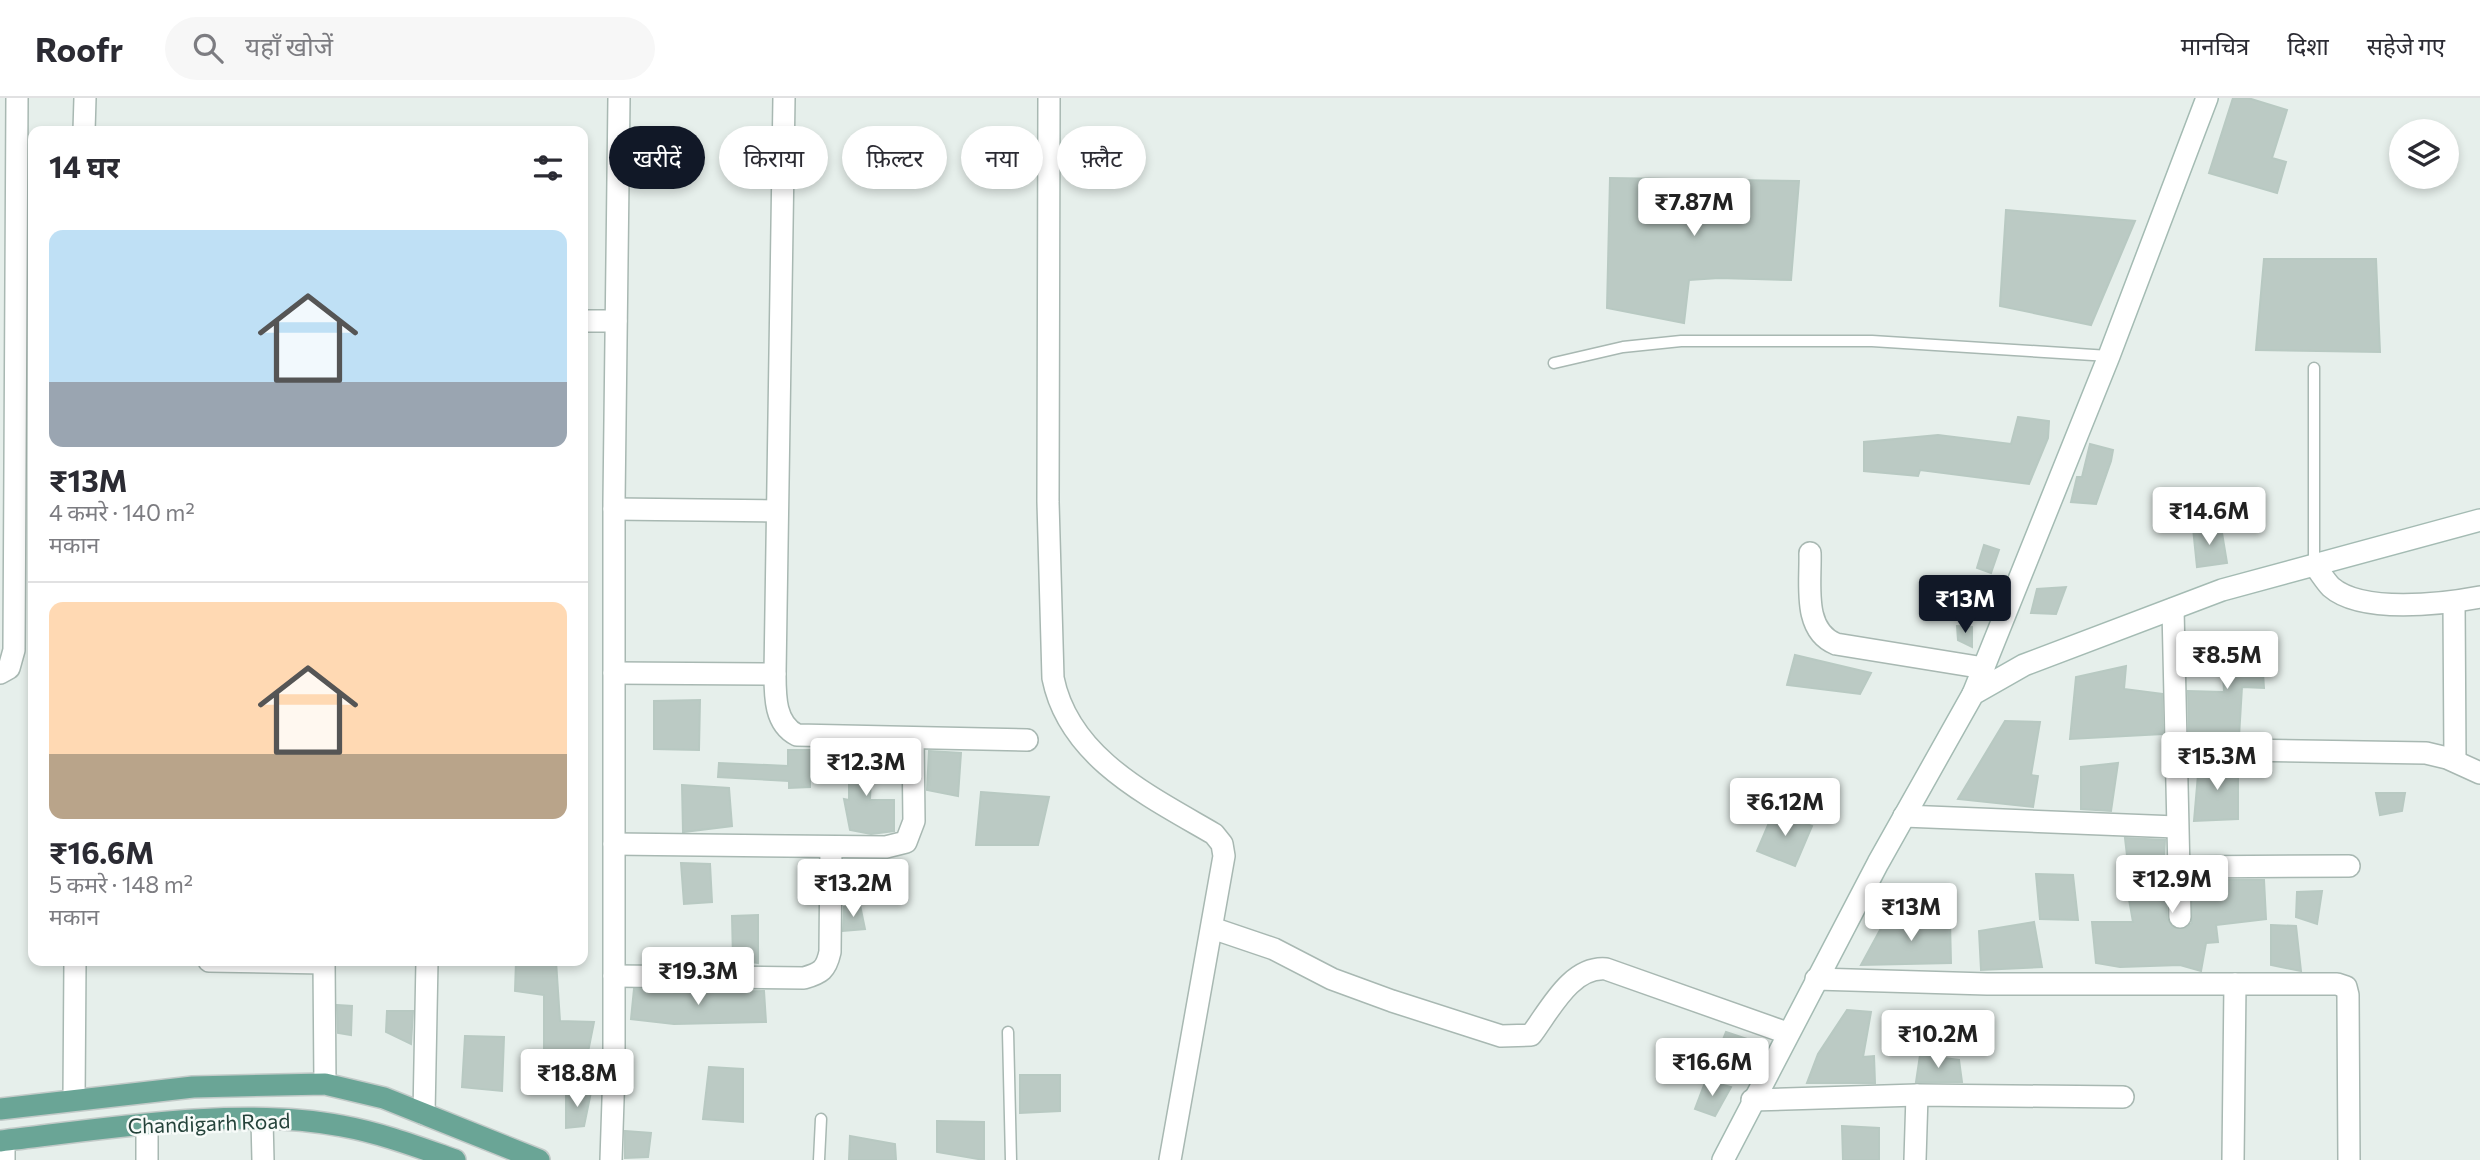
<!DOCTYPE html>
<html lang="hi">
<meta charset="utf-8">
<style>
:root{--surface:#fff;--page:#f7f7f7;--text:#2b2b33;--muted:#7c7c81;--line:#e1e1e2;--accent:#111827}
body{margin:0;font-family:Commissioner,"Noto Sans Devanagari",sans-serif;background:var(--page);color:var(--text);height:100vh;display:flex;flex-direction:column;font-size:26px;white-space:nowrap}
*{box-sizing:border-box;margin:0}
p{font-size:23px;color:var(--muted)}
.icon{flex:none;width:38px;height:38px;fill:none;stroke:currentColor;stroke-width:2;stroke-linecap:round;stroke-linejoin:round}
.map{position:relative;flex:1;overflow:hidden}
.details{position:absolute;left:28px;top:28px;width:560px;height:840px;display:flex;flex-direction:column;background:var(--surface);border-radius:14px;box-shadow:0 4px 10px #0003}
.details>*{flex:none}
.hud{position:absolute;left:609px;top:28px;width:665px;height:63px;display:flex;gap:14px}
.buttons{position:absolute;left:2389px;top:21px;display:grid;gap:14px}
.buttons a{display:grid;place-items:center;width:70px;height:70px;border-radius:50%;background:var(--surface);box-shadow:0 4px 10px #0003;font-size:35px}
.price{position:absolute;translate:-50% -60px;padding:0 16px;border-radius:7px;background:#fff;color:#222;font-size:23px;line-height:46px;filter:drop-shadow(0 2px 4px #0008)}
.price::after{content:'';position:absolute;left:50%;top:42px;width:21px;height:16px;margin-left:-10px;background:inherit;clip-path:polygon(0 0,100% 0,50% 100%)}
.price.current{background:var(--accent);color:#fff}
ul{padding:0;list-style:none}
li{display:grid;align-content:center;gap:14px;height:371px;padding:0 21px}
li+li{border-top:2px solid var(--line)}
li span{display:grid;place-items:center;height:217px;border-radius:14px;color:#555}
li>.icon{margin-inline-start:auto}
span .icon{width:126px;height:126px;fill:#fffc;stroke-width:1}
li b{font-size:30px}
h2{display:flex;justify-content:space-between;align-items:center;height:84px;padding:0 21px;font-size:30px}
.chip{padding:0 24px;border-radius:32px;background:var(--surface);box-shadow:0 4px 10px #0003;font-size:24px;line-height:63px}
.chip.current{background:var(--accent);color:#fff}
header{display:flex;align-items:center;gap:42px;box-sizing:border-box;height:98px;padding:0 35px;background:var(--surface);border-bottom:2px solid var(--line)}
header strong{font-size:33px}
nav{display:flex;gap:38px;margin-inline-start:auto;font-size:24px}
.search{width:490px;height:63px;background:var(--page);display:flex;align-items:center;gap:18px;box-sizing:border-box;padding:0 24px;border-radius:38px;color:var(--muted);font-size:26px}
.map>svg:first-child{display:block}
</style>
<header>
<strong>Roofr</strong>
<div class="search"><svg class="icon" aria-label="search" viewBox="0 0 24 24"><circle cx="10" cy="10" r="6"/><path d="M15 15l6 6"/></svg>यहाँ खोजें</div>
<nav><a>मानचित्र</a><a>दिशा</a><a>सहेजे गए</a></nav>
</header>
<div class="map">
<svg width="2480" height="1062" viewBox="0 0 2480 1062">
<rect width="100%" height="100%" fill="#e6efeb"/>
<g fill="#bbcac4" stroke="#b8c9c2" stroke-width="2">
<polygon points="2233,0 2248,0 2287,12 2272,60 2286,64 2277,95 2209,75"/>
<polygon points="1610,80 1799,83 1791,182 1719,180 1689,182 1684,225 1607,210"/>
<polygon points="2006,112 2135,123 2091,227 2000,208"/>
<polygon points="2264,161 2376,161 2380,254 2256,252"/>
<polygon points="2018,319 2049,323 2048,340 2029,386 1920,372 1918,378 1864,373 1864,344 1938,337 2011,346"/>
<polygon points="2090,346 2113,352 2111,363 2096,406 2071,404 2077,379 2082,379"/>
<polygon points="2221,429 2227,465 2197,469 2193,430"/>
<polygon points="1984,447 1999,452 1991,475 1977,470"/>
<polygon points="2066,489 2056,516 2031,515 2037,491"/>
<polygon points="1957,528 1972,529 1972,549 1958,542"/>
<polygon points="2221,539 2261,543 2264,590 2242,589 2239,639 2189,638 2188,593 2224,594"/>
<polygon points="1795,557 1871,575 1860,596 1787,587"/>
<polygon points="2126,568 2124,591 2162,596 2163,636 2070,641 2076,579"/>
<polygon points="700,602 699,652 654,651 654,603"/>
<polygon points="2005,623 2040,624 2031,677 2038,678 2033,709 1958,701"/>
<polygon points="849,651 872,652 870,702 894,702 894,733 871,736 850,732 844,701 849,702"/>
<polygon points="788,652 810,652 810,689 789,690 789,683 718,679 719,665 788,668"/>
<polygon points="929,653 961,655 958,698 927,692"/>
<polygon points="2118,665 2111,713 2081,711 2081,669"/>
<polygon points="2199,665 2238,665 2238,721 2194,723"/>
<polygon points="682,687 729,690 732,728 683,734"/>
<polygon points="981,694 1049,699 1038,747 976,747"/>
<polygon points="2376,695 2405,695 2402,713 2380,717"/>
<polygon points="1774,713 1812,728 1795,768 1757,753"/>
<polygon points="2125,740 2165,742 2163,781 2166,781 2167,820 2173,830 2186,830 2192,825 2192,782 2264,782 2266,821 2216,827 2218,844 2206,845 2201,873 2180,867 2120,869 2096,865 2092,824 2133,824 2126,784 2130,784"/>
<polygon points="681,765 710,766 712,804 684,806"/>
<polygon points="2036,776 2073,777 2078,822 2040,821"/>
<polygon points="2322,793 2317,826 2296,819 2297,794"/>
<polygon points="860,807 865,831 843,833 844,809"/>
<polygon points="758,817 758,865 733,861 732,818"/>
<polygon points="1886,821 1950,824 1951,865 1861,867"/>
<polygon points="2034,824 2042,869 1981,872 1979,833"/>
<polygon points="2271,827 2296,828 2301,873 2271,867"/>
<polygon points="516,863 556,863 560,923 594,924 588,954 544,957 544,897 515,893"/>
<polygon points="634,891 674,892 674,895 764,893 766,924 674,926 631,921"/>
<polygon points="337,907 352,908 351,937 338,935"/>
<polygon points="1847,912 1871,914 1863,959 1874,958 1875,985 1807,985 1818,956"/>
<polygon points="387,913 413,913 411,946 386,934"/>
<polygon points="1726,934 1750,942 1748,959 1716,959"/>
<polygon points="465,938 504,939 502,993 462,989"/>
<polygon points="1920,957 1959,962 1962,984 1916,984"/>
<polygon points="709,969 743,971 743,1024 703,1021"/>
<polygon points="1020,977 1060,977 1060,1013 1020,1015"/>
<polygon points="1706,982 1731,989 1715,1018 1695,1011"/>
<polygon points="566,994 591,994 584,1028 566,1030"/>
<polygon points="937,1023 984,1024 984,1062 937,1054"/>
<polygon points="1842,1028 1879,1030 1879,1062 1843,1062"/>
<polygon points="625,1033 651,1035 648,1059 625,1060"/>
<polygon points="850,1038 895,1046 896,1062 849,1062"/>
</g>
<g fill="none" stroke-linecap="round" stroke-linejoin="round">
<g stroke="#a8b8b2" stroke-width="13">
<g id="lane">
<polyline points="1554,265 1623,249 1681,243 1872,243 2109,258"/>
<polyline points="2314,270 2314,467"/>
<polyline points="1008,934 1011,1062"/>
<polyline points="819,1062 821,1021"/>
</g>
</g>
<g stroke="#a8b8b2" stroke-width="24">
<g id="street">
<path d="M784 0 775 576C775 599 775 626 797 637L1027 642"/>
<path d="M1049 0 1048 404 1053 580C1069 660 1149 698 1214 736L1222 746 1224 758 1170 1062"/>
<polyline points="84,33 85,0"/>
<polyline points="583,223 616,223"/>
<polyline points="614,411 777,413"/>
<path d="M1810 455C1811 486 1802 532 1836 546L1984 570"/>
<path d="M2314 467C2320 474 2325 483 2331 489 2362 516 2443 506 2480 499"/>
<polyline points="2454,504 2455,663"/>
<polyline points="2173,511 2180,819"/>
<polyline points="0,575 9,570 14,552 17,0"/>
<polyline points="614,575 775,576"/>
<polyline points="2175,651 2426,655 2447,660 2480,675"/>
<polyline points="1904,718 2176,729"/>
<polyline points="614,746 886,749 906,744 914,723 913,640"/>
<polyline points="2178,769 2349,768"/>
<path d="M1212 830 1274 851 1332 881 1392 903 1501 938 1531 937C1550 912 1571 868 1606 871L1787 935"/>
<polyline points="209,863 324,865"/>
<polyline points="324,863 325,986"/>
<path d="M614 878 804 880C821 875 826 872 830 854L831 749"/>
<polyline points="1816,881 1987,886 2337,886 2346,889 2348,897 2349,1062"/>
<polyline points="74,1002 75,863"/>
<polyline points="1752,1002 1917,997 2123,999"/>
<polyline points="424,1016 427,863"/>
<polyline points="262,1022 263,1062"/>
<polyline points="147,1027 147,1062"/>
<polyline points="4,1043 4,1062"/>
<polyline points="611,1062 614,972 614,404 619,0"/>
<polyline points="1915,1062 1917,997"/>
<polyline points="2233,1062 2235,886"/>
</g>
</g>
<g stroke="#a4bbb3" stroke-width="24">
<g id="secondary">
<polyline points="1973,596 2109,258 2207,0"/>
<polyline points="1723,1062 1878,765 1973,596 2024,567 2222,492 2480,422"/>
</g>
</g>
<g stroke="#c2cac8" stroke-width="24">
<g id="primary">
<polyline points="0,1011 193,989 325,986 384,1000 539,1062"/>
<path d="M0 1043C104 1031 240 1008 342 1028 381 1035 418 1049 455 1062"/>
</g>
</g>
<use href="#lane" stroke="#fff" stroke-width="10"/>
<use href="#street" stroke="#fff" stroke-width="21"/>
<use href="#secondary" stroke="#fff" stroke-width="21"/>
<use href="#primary" stroke="#6aa596" stroke-width="21"/>
</g>
<g text-anchor="middle" stroke-width="5" stroke-linejoin="round" paint-order="stroke">
<g font-size="21" fill="#24423a" stroke="#f7fbf9">
<text transform="translate(209 1026) rotate(-2)" y="7">Chandigarh Road</text>
</g>
</g>
</svg>
<div class="buttons">
<a><svg class="icon" aria-label="layers" viewBox="0 0 24 24"><path d="M12 4l9 5-9 5-9-5zM3 14l9 5 9-5"/></svg></a>
</div>
<b class="price" style="left:1694px;top:140px">₹7.87M</b>
<b class="price" style="left:2209px;top:449px">₹14.6M</b>
<b class="price current" style="left:1965px;top:537px">₹13M</b>
<b class="price" style="left:2227px;top:593px">₹8.5M</b>
<b class="price" style="left:2217px;top:694px">₹15.3M</b>
<b class="price" style="left:866px;top:700px">₹12.3M</b>
<b class="price" style="left:1785px;top:740px">₹6.12M</b>
<b class="price" style="left:2172px;top:817px">₹12.9M</b>
<b class="price" style="left:853px;top:821px">₹13.2M</b>
<b class="price" style="left:1911px;top:845px">₹13M</b>
<b class="price" style="left:698px;top:909px">₹19.3M</b>
<b class="price" style="left:1938px;top:972px">₹10.2M</b>
<b class="price" style="left:1712px;top:1000px">₹16.6M</b>
<b class="price" style="left:577px;top:1011px">₹18.8M</b>
<div class="hud">
<a class="chip current">खरीदें</a>
<a class="chip">किराया</a>
<a class="chip">फ़िल्टर</a>
<a class="chip">नया</a>
<a class="chip">फ़्लैट</a>
</div>
<section class="details">
<h2>14 घर<svg class="icon" aria-label="filters" viewBox="0 0 24 24"><path d="M4 7h16M4 17h16"/><circle cx="9" cy="7" r="2"/><circle cx="15" cy="17" r="2"/></svg></h2>
<ul>
<li><span style="background:linear-gradient(#bfe0f5 70%,#9aa5b1 0)"><svg class="icon" aria-label="home" viewBox="0 0 24 24"><path d="M3 11l9-7 9 7M6 9v11h12V9"/></svg></span><div><b>₹13M</b><p>4 कमरे · 140 m²</p><p>मकान</p></div></li>
<li><span style="background:linear-gradient(#ffd9b3 70%,#b9a48a 0)"><svg class="icon" aria-label="home" viewBox="0 0 24 24"><path d="M3 11l9-7 9 7M6 9v11h12V9"/></svg></span><div><b>₹16.6M</b><p>5 कमरे · 148 m²</p><p>मकान</p></div></li>
</ul>
</section>
</div>
